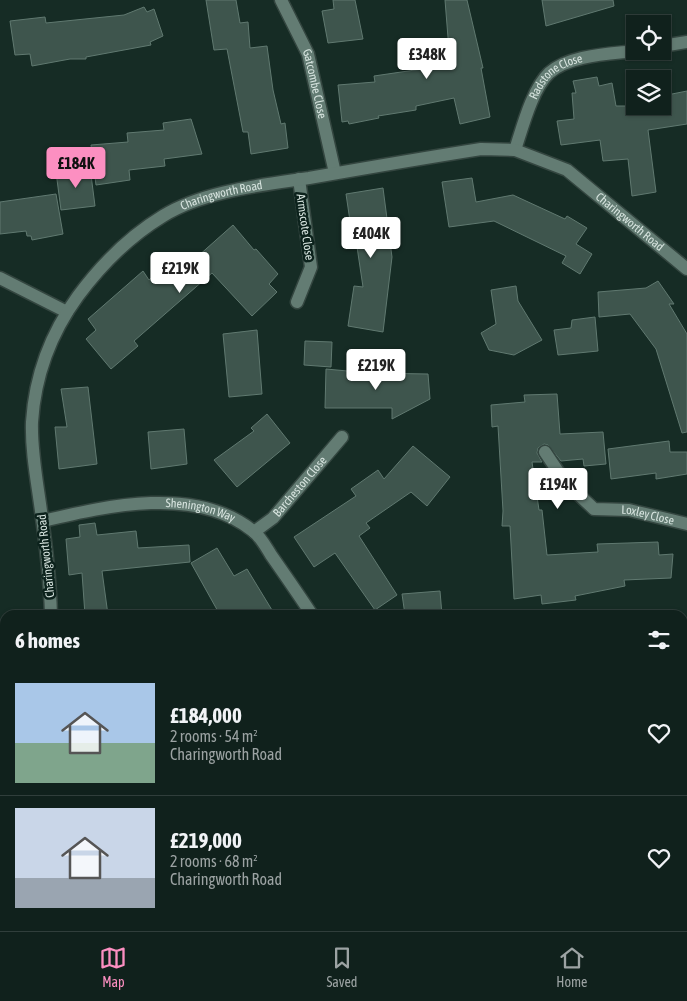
<!DOCTYPE html>
<meta charset="utf-8">
<style>
:root{--surface:#10211c;--page:#192925;--text:#f1f3f6;--muted:#9ca3a3;--line:#303e3b;--accent:#fc8fc1}
body{margin:0;font-family:"Asap Condensed",sans-serif;background:var(--page);color:var(--text);height:100vh;display:flex;flex-direction:column;font-size:19px;white-space:nowrap}
*{box-sizing:border-box;margin:0}
p{font-size:16px;color:var(--muted)}
.icon{flex:none;width:28px;height:28px;fill:none;stroke:currentColor;stroke-width:2;stroke-linecap:round;stroke-linejoin:round}
.map{position:relative;flex:1;overflow:hidden}
.details{position:absolute;left:0px;top:610px;width:688px;height:321px;display:flex;flex-direction:column;background:var(--surface);border-radius:15px 15px 0 0;box-shadow:0 1px 4px #0004,0 0 0 1px var(--line)}
.details>*{flex:none}
.fabs{position:absolute;left:626px;top:15px;display:grid;gap:10px}
.fabs a{display:grid;place-items:center;width:45px;height:45px;border-radius:0px;background:var(--surface);box-shadow:0 1px 4px #0004,0 0 0 1px var(--line);font-size:25px}
.price{position:absolute;translate:-50% -42px;padding:0 11px;border-radius:5px;background:#fff;color:#222;font-size:16px;line-height:32px;filter:drop-shadow(0 1px 2px #0008)}
.price::after{content:'';position:absolute;left:50%;top:30px;width:15px;height:11px;margin-left:-8px;background:inherit;clip-path:polygon(0 0,100% 0,50% 100%)}
.price.selected{background:var(--accent);color:#111}
ul{padding:0;list-style:none}
li{display:flex;align-items:center;gap:15px;height:125px;padding:0 15px}
li+li{border-top:1px solid var(--line)}
li span{display:grid;place-items:center;flex:none;width:140px;height:100px;border-radius:0px;color:#555}
li>.icon{margin-inline-start:auto}
span .icon{width:60px;height:60px;fill:#fffc;stroke-width:1}
li b{font-size:21px}
h2{display:flex;justify-content:space-between;align-items:center;height:60px;padding:0 15px;font-size:21px}
.menu{display:flex;justify-content:space-around;align-items:center;height:70px;border-top:1px solid var(--line);background:var(--surface);font-size:14px;color:var(--muted)}
.menu a{display:grid;justify-items:center;gap:2px}
.menu .selected{color:var(--accent)}
.map>svg:first-child{display:block}
</style>
<div class="map">
<svg width="687" height="931" viewBox="0 0 687 931">
<defs>
<pattern id="grass-dots" width="8" height="8" patternUnits="userSpaceOnUse" patternTransform="scale(1.25)"><rect width="8" height="8" fill="#235546"/><path d="M2 2h.1M6 6h.1" fill="none" stroke="#426d60" stroke-width="1.8" stroke-linecap="round"/></pattern>
</defs>
<rect width="100%" height="100%" fill="#162c25"/>
<g fill="url(#grass-dots)">
<polygon points="0,840 5,855 5,905 0,912"/>
<polygon points="351,926 401,926 398,931 327,931"/>
</g>
<g fill="#3e554d" stroke="#607970">
<polygon points="206,0 236,0 240,23 248,22 250,48 267,46 273,90 281,124 285,123 288,148 251,154 248,132 243,132 227,49 214,50"/>
<polygon points="333,0 355,0 363,39 328,43 322,11 334,9"/>
<polygon points="445,0 467,0 483,68 481,68 490,117 460,124 454,98 416,106 416,110 378,116 379,118 349,124 348,121 342,122 338,85 375,82 374,76 449,65 446,51 449,50"/>
<polygon points="542,0 613,0 614,6 546,26"/>
<polygon points="144,7 147,12 154,9 163,36 150,42 151,45 86,57 86,59 70,59 32,66 30,54 15,55 10,21 45,17 46,23 124,15"/>
<polygon points="597,77 599,86 612,83 616,106 662,106 662,96 687,91 687,124 648,130 656,192 632,196 628,159 603,161 600,140 561,145 557,121 574,119 572,93 576,93 573,81"/>
<polygon points="191,119 202,154 164,159 165,166 129,170 130,180 96,185 91,145 128,142 127,133 164,130 163,123"/>
<polygon points="90,167 95,206 61,210 56,172"/>
<polygon points="472,178 476,202 513,195 565,219 567,216 587,228 576,244 592,254 580,274 562,263 566,256 494,221 449,227 442,182"/>
<polygon points="383,188 392,257 383,332 348,326 354,286 363,287 353,220 350,221 346,194"/>
<polygon points="56,194 63,234 32,240 31,236 27,236 26,231 0,234 0,202"/>
<polygon points="233,225 254,250 256,249 278,274 269,284 277,292 252,316 212,273 134,341 138,346 111,369 86,339 96,330 88,319 143,271 149,280 170,262 179,273"/>
<polygon points="658,281 674,304 669,304 687,334 687,432 682,433 656,349 630,314 599,317 598,292 646,288"/>
<polygon points="516,286 518,301 542,340 514,355 489,350 481,333 496,324 491,290"/>
<polygon points="595,317 598,351 558,355 554,330 571,328 572,320"/>
<polygon points="257,330 262,394 229,397 223,334"/>
<polygon points="305,341 332,342 331,367 304,365"/>
<polygon points="326,369 369,373 428,374 430,399 392,419 392,408 325,408"/>
<polygon points="88,387 97,464 59,469 55,427 67,427 61,389"/>
<polygon points="557,394 560,434 603,432 606,464 584,466 583,459 561,461 548,445 544,444 538,448 537,453 542,462 532,462 539,510 542,510 547,555 598,552 597,544 658,542 659,555 673,554 671,578 624,580 625,586 575,596 576,600 542,604 541,595 514,599 510,526 502,526 503,511 498,426 492,427 491,405 525,402 524,395"/>
<polygon points="267,414 290,443 237,487 214,460 254,431 251,428"/>
<polygon points="184,429 187,464 151,469 148,432"/>
<polygon points="669,441 670,452 687,452 687,474 656,479 656,473 611,479 608,449"/>
<polygon points="413,446 450,477 427,506 411,492 366,523 370,528 359,536 397,595 375,610 335,553 314,567 294,537 356,496 351,489 378,470 384,479"/>
<polygon points="95,523 97,535 136,531 138,548 189,545 190,562 102,571 108,615 85,615 82,573 69,575 66,539 80,537 79,525"/>
<polygon points="217,548 234,576 247,569 275,615 220,615 191,563"/>
<polygon points="440,591 442,615 405,615 402,594"/>
</g>
<g fill="none" stroke-linecap="round" stroke-linejoin="round">
<g stroke="#344640" stroke-width="15">
<g id="minor">
<path id="s1" d="M281 0 308 54 335 173"/>
<polyline points="662,46 687,42"/>
<path id="s2" d="M515 150C522 129 532 89 549 73 569 55 610 54 635 51"/>
<polyline points="0,278 67,312"/>
<polyline points="297,302 311,267 299,179"/>
<path id="s3" d="M545 452 565 482 594 509 629 510 687 524"/>
<path id="s4" d="M43 521C107 506 196 485 253 531 260 536 266 547 271 555 285 575 299 595 312 615"/>
<path id="s5" d="M254 532 273 518 342 437"/>
<path id="s6" d="M51 615C50 580 46 545 41 511 37 481 31 451 32 422 35 375 51 333 78 296 101 265 130 236 163 216 203 191 263 185 309 178 366 168 424 158 481 149L515 150 567 170 687 269"/>
<polyline points="0,637 5,638"/>
<polyline points="682,699 687,698"/>
<polyline points="5,778 3,785 5,802"/>
<polyline points="682,828 687,827"/>
<polyline points="58,926 67,931"/>
<polyline points="283,926 283,931"/>
<polyline points="20,931 28,926"/>
<polyline points="191,931 217,926"/>
<polyline points="410,931 412,926"/>
</g>
</g>
<use href="#minor" stroke="#637c73" stroke-width="12"/>
</g>
<g text-anchor="middle" stroke-width="5" stroke-linejoin="round" paint-order="stroke">
<g font-size="12" fill="#d7e4df" stroke="#0c221c">
<text dy="4" stroke="none"><textPath href="#s2" startOffset="88">Radstone Close</textPath></text>
<text dy="4" stroke="none"><textPath href="#s1" startOffset="91">Gatcombe Close</textPath></text>
<text dy="4" stroke="none"><textPath href="#s6" startOffset="510">Charingworth Road</textPath></text>
<text dy="4" stroke="none"><textPath href="#s6" startOffset="945">Charingworth Road</textPath></text>
<text transform="translate(305 227) rotate(82)" y="4">Armscote Close</text>
<text dy="4" stroke="none"><textPath href="#s5" startOffset="65">Barcheston Close</textPath></text>
<text dy="4" stroke="none"><textPath href="#s4" startOffset="160">Shenington Way</textPath></text>
<text dy="4" stroke="none"><textPath href="#s3" startOffset="130">Loxley Close</textPath></text>
<text transform="translate(46 556) rotate(-96)" y="4">Charingworth Road</text>
</g>
</g>
</svg>
<div class="fabs">
<a><svg class="icon" aria-label="locate" viewBox="0 0 24 24"><circle cx="12" cy="12" r="6"/><path d="M12 2v4M12 18v4M2 12h4M18 12h4"/></svg></a>
<a><svg class="icon" aria-label="layers" viewBox="0 0 24 24"><path d="M12 4l9 5-9 5-9-5zM3 14l9 5 9-5"/></svg></a>
</div>
<b class="price" style="left:427px;top:80px">£348K</b>
<b class="price selected" style="left:76px;top:189px">£184K</b>
<b class="price" style="left:371px;top:259px">£404K</b>
<b class="price" style="left:180px;top:294px">£219K</b>
<b class="price" style="left:376px;top:391px">£219K</b>
<b class="price" style="left:558px;top:510px">£194K</b>
<section class="details">
<h2>6 homes<svg class="icon" aria-label="filters" viewBox="0 0 24 24"><path d="M4 7h16M4 17h16"/><circle cx="9" cy="7" r="2"/><circle cx="15" cy="17" r="2"/></svg></h2>
<ul>
<li><span style="background:linear-gradient(#a9c7e8 60%,#7fa58c 0)"><svg class="icon" aria-label="home" viewBox="0 0 24 24"><path d="M3 11l9-7 9 7M6 9v11h12V9"/></svg></span><div><b>£184,000</b><p>2 rooms · 54 m²</p><p>Charingworth Road</p></div><svg class="icon" aria-label="heart" viewBox="0 0 24 24"><path d="M12 20l-8-8c-3-5 5-10 8-4 3-6 11-1 8 4z"/></svg></li>
<li><span style="background:linear-gradient(#c9d6e8 70%,#9aa5b1 0)"><svg class="icon" aria-label="home" viewBox="0 0 24 24"><path d="M3 11l9-7 9 7M6 9v11h12V9"/></svg></span><div><b>£219,000</b><p>2 rooms · 68 m²</p><p>Charingworth Road</p></div><svg class="icon" aria-label="heart" viewBox="0 0 24 24"><path d="M12 20l-8-8c-3-5 5-10 8-4 3-6 11-1 8 4z"/></svg></li>
</ul>
</section>
</div>
<nav class="menu">
<a class="selected"><svg class="icon" aria-label="map" viewBox="0 0 24 24"><path d="M3 6l6-2 6 2 6-2v14l-6 2-6-2-6 2zM9 4v14M15 6v14"/></svg>Map</a>
<a><svg class="icon" aria-label="saved" viewBox="0 0 24 24"><path d="M7 4h10v16l-5-4-5 4z"/></svg>Saved</a>
<a><svg class="icon" aria-label="home" viewBox="0 0 24 24"><path d="M3 11l9-7 9 7M6 9v11h12V9"/></svg>Home</a>
</nav>
